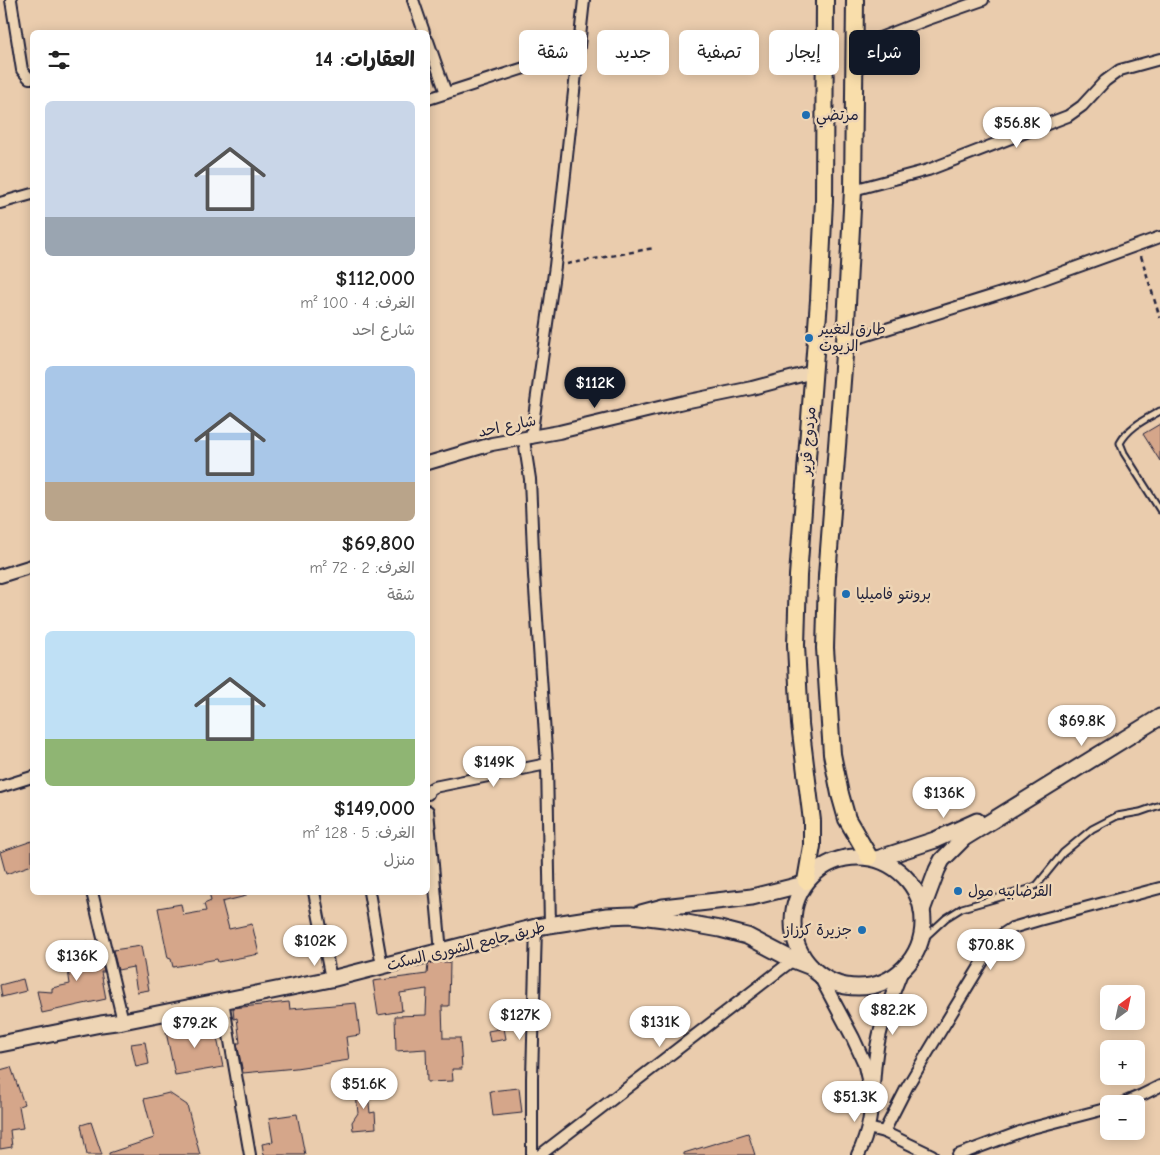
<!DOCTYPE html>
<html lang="ar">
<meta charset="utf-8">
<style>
:root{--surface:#fff;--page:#f2f2f2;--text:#222;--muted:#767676;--accent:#111827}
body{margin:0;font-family:"Comic Neue","Playpen Sans Arabic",sans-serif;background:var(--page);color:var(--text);direction:rtl;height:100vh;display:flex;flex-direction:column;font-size:19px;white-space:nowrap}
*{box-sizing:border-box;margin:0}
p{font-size:16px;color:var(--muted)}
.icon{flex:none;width:28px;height:28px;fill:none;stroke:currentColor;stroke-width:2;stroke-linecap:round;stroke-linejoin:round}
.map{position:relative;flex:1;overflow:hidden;direction:ltr}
.details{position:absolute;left:30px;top:30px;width:400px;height:865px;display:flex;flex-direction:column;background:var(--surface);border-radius:8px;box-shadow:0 2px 12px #0003;direction:rtl}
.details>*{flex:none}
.guide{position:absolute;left:445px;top:30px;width:475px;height:45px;direction:rtl;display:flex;gap:10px}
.needle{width:32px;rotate:33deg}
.fabs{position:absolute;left:1100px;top:985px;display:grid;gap:10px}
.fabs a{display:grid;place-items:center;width:45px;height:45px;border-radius:8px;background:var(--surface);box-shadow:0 2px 12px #0003;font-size:25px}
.price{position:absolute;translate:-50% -42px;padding:0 11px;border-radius:18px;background:#fff;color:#222;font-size:16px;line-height:32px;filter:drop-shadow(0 1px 2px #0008)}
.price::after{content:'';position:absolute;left:50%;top:30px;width:15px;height:11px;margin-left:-8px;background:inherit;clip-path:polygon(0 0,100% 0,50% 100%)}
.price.on{background:var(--accent);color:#fff}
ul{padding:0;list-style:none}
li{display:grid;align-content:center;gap:10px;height:265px;padding:0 15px}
li span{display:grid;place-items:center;height:155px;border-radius:8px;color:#555}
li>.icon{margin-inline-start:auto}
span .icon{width:90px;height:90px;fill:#fffc;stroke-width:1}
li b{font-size:21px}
h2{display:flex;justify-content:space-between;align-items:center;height:60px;padding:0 15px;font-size:21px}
.chip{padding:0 18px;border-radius:8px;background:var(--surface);box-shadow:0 2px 12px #0003;font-size:18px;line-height:45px}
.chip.on{background:var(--accent);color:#fff}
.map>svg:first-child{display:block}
</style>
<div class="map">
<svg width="1160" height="1155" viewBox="0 0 1160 1155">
<rect width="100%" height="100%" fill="#eaccad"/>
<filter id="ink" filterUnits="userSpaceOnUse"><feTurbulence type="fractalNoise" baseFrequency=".02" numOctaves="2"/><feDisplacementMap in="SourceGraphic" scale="10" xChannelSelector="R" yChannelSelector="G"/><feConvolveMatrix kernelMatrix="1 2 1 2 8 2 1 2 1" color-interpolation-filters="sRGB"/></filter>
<g filter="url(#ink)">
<g fill="#d5a68a" stroke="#22223b">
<polygon points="1160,424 1160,461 1143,434"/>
<polygon points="32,841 32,865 6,874 0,852"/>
<polygon points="209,892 245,892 246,896 222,902 229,929 252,924 259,954 218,962 217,959 173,967 171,959 168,958 158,908 181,904 183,915 206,911 204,904 211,901"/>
<polygon points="88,941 92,956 103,968 104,972 101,972 106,999 42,1013 37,991 52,992 52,988 70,984 67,963 71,963 66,947"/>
<polygon points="141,946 149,990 137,992 133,967 118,970 113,950"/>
<polygon points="437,962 450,962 449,1006 442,1006 443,1038 460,1038 462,1069 452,1069 453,1081 427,1082 426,1049 396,1051 395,1016 426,1015 427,989 400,993 402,1011 378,1015 373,981 427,974 428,964"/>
<polygon points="23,979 26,991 2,997 0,985"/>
<polygon points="289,1002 290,1009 356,1003 360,1035 346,1037 349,1060 296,1068 243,1073 237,1043 240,1043 237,1018 234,1019 233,1008"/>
<polygon points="214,1023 223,1067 175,1075 166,1032"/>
<polygon points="504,1028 506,1039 490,1042 488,1031"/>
<polygon points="145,1042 149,1064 136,1067 131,1044"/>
<polygon points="11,1067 24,1104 19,1106 23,1128 10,1130 12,1147 0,1149 0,1070"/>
<polygon points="367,1084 370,1113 375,1112 376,1128 353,1130 352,1122 358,1113 355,1085"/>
<polygon points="519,1088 522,1113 493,1116 490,1091"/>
<polygon points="169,1093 187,1105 200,1155 109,1155 109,1153 154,1138 144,1099"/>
<polygon points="297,1114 305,1155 264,1155 262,1144 273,1142 269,1118"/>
<polygon points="91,1122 102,1155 87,1155 81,1125"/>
<polygon points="748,1133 755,1155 684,1155 684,1153"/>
</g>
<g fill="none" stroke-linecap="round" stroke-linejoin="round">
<g stroke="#22223b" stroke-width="9">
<g id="service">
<path d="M1160 411C1144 420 1129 427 1120 443L1124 453 1160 510"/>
<polyline points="920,942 946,918 962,908 1029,889 1037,885 1063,853 1092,829 1117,816 1140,812 1160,805"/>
</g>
</g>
<g stroke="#22223b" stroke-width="14">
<g id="minor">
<polyline points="11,0 22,70 29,78 32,78"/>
<polyline points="413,0 424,32"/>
<polyline points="428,41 446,93"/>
<polyline points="854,48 926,20 983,0"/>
<polyline points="428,99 577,51"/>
<polyline points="853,190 928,170 1068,116 1082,106 1105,81 1120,70 1160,59"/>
<polyline points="0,203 32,194"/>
<polyline points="845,342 1027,285 1160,237"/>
<polyline points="531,438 555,266 584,0"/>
<polyline points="524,440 530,479 534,575 547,764 550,926"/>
<polyline points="0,787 32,777"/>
<polyline points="428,794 429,790 434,787 547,764"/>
<polyline points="428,811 441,952"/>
<polyline points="92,892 123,1021"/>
<polyline points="314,892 331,979"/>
<polyline points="369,892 382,966"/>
<polyline points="223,1001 250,1155"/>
<polyline points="1121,1104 1142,1095 1160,1086"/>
<polyline points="868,1128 884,1132 932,1155"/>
<polyline points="884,1132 907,1087 934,1042 988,953 1000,936 1012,928 1039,920 1160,888"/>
<polyline points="532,1155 532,1078 536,927"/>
<polyline points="540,1155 793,960"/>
<polyline points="958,1155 1028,1129 1109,1108"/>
</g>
</g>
<g stroke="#22223b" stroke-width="16">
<g id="tertiary">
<polyline points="428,463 492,444 559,432 684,402 752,388 813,372"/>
<polyline points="0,576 32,566"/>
<polyline points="819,974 853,1038 864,1062 870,1088"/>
<path d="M858 1155C875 1122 871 1089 876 1054 880 1024 891 998 902 970"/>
</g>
</g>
<g stroke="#22223b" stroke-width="19">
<g id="secondary">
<circle cx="858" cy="922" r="65"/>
<polyline points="877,859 935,840 977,821"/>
<polyline points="922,910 937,870 942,860 964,838 1160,717"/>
<polyline points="641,913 663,907 752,897 804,884"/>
<polyline points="0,1044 101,1024 123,1021 331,979 536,927 607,916 632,915 664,919 720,929 747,936 793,960 811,967"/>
</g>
</g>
<g stroke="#22223b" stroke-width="20">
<g id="primary">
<polyline points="855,0 853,190 845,342 827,576 825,648 832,754 840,794 847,819 869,857"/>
<polyline points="806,881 812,846 812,821 800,724 796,645 798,576 819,300 824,201 825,0"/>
</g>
</g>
<g stroke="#22223b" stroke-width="2.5" stroke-dasharray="5 4" stroke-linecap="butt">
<polyline points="1141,256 1160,318"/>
<polyline points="567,264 654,248"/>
</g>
<use href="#service" stroke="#eed5b5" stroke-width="5"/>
<use href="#minor" stroke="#eed5b5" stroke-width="10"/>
<use href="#tertiary" stroke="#eed5b5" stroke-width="12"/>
<use href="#secondary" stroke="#eed5b5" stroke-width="15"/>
<use href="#primary" stroke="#f9deab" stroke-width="16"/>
</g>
</g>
<g fill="#1f6fb2" stroke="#eed5b5" stroke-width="2">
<circle cx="806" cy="115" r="5"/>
<circle cx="809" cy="338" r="5"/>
<circle cx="846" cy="594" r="5"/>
<circle cx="958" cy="891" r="5"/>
<circle cx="862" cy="930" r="5"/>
</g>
<g text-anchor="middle" stroke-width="5" stroke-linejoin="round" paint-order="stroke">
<g font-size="15" fill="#22223b" stroke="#eed5b5" text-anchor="start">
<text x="816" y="120">مرتضي</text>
<text x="819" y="334">طارق لتغيير<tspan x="819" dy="17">الزيوت</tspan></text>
<text x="856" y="599">برونتو فاميليا</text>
<text x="968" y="896">القرضابيه مول</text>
<text x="852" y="935" text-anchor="end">جزيرة كرزاز</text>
</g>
<g font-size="15" fill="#22223b" stroke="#eed5b5">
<text transform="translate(507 426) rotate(-12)" y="5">شارع احد</text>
<text transform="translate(808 441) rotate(-86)" y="5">مزدوج قزير</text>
<text transform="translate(466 946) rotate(-14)" y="5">طريق جامع الشورى السكت</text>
</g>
</g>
</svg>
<div class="fabs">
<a><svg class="needle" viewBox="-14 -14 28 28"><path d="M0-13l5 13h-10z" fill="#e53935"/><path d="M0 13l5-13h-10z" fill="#767676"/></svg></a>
<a>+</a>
<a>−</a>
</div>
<b class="price" style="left:1017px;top:149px">$56.8K</b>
<b class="price on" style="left:595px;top:409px">$112K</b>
<b class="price" style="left:1082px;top:747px">$69.8K</b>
<b class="price" style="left:494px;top:788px">$149K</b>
<b class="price" style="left:944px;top:819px">$136K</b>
<b class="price" style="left:315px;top:967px">$102K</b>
<b class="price" style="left:991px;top:971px">$70.8K</b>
<b class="price" style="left:77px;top:982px">$136K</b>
<b class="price" style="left:893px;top:1036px">$82.2K</b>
<b class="price" style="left:520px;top:1041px">$127K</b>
<b class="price" style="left:660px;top:1048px">$131K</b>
<b class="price" style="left:195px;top:1049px">$79.2K</b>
<b class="price" style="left:364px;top:1110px">$51.6K</b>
<b class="price" style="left:855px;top:1123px">$51.3K</b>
<div class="guide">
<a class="chip on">شراء</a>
<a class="chip">إيجار</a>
<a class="chip">تصفية</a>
<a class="chip">جديد</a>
<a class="chip">شقة</a>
</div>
<section class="details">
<h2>العقارات: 14<svg class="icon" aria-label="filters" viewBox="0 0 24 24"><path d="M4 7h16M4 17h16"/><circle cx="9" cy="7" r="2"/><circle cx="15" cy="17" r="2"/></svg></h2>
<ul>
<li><span style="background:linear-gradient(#c9d6e8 75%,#9aa5b1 0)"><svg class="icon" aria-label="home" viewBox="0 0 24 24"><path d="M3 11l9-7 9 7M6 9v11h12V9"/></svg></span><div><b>$112,000</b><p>الغرف: 4 · 100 m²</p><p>شارع احد</p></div></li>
<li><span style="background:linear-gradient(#a9c7e8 75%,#b9a48a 0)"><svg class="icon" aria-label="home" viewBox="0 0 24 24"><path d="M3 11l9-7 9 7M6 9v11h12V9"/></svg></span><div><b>$69,800</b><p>الغرف: 2 · 72 m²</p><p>شقة</p></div></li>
<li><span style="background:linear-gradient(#bfe0f5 70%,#8fb573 0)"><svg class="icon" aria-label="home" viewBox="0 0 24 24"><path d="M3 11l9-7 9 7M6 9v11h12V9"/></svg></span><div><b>$149,000</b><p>الغرف: 5 · 128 m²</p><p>منزل</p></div></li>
</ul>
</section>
</div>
